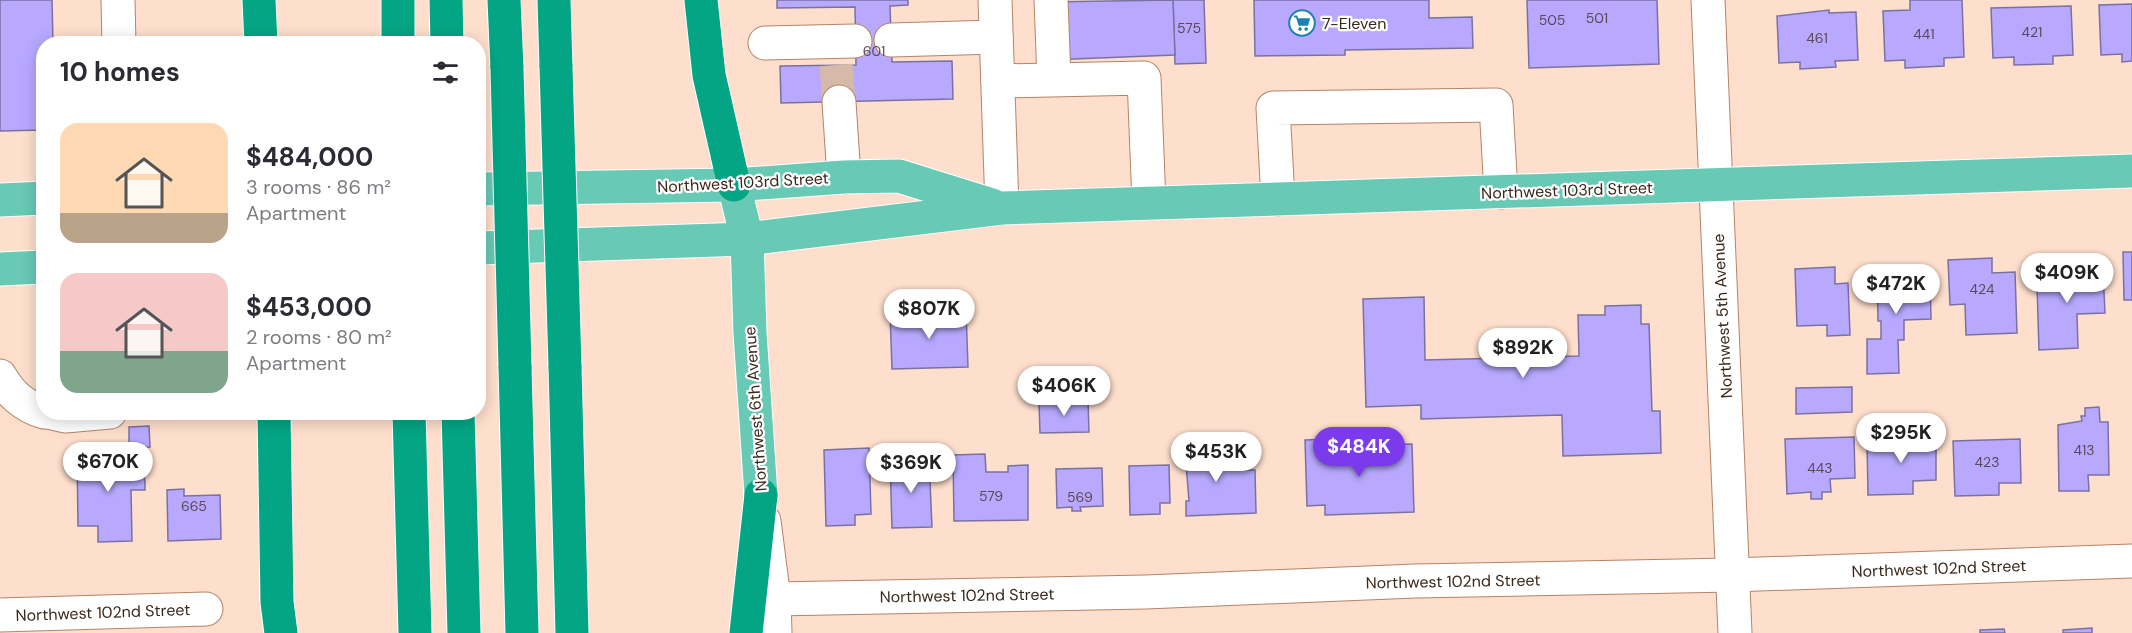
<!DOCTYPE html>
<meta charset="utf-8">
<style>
:root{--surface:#fff;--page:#f2f2f3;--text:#2b2b33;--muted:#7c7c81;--accent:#7c3aed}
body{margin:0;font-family:"DM Sans",sans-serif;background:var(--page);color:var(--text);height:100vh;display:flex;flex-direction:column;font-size:22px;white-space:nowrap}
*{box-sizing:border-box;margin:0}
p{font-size:20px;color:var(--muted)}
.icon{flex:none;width:33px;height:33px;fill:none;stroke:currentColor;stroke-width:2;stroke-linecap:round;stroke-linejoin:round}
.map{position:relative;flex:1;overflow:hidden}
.details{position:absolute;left:36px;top:36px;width:450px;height:384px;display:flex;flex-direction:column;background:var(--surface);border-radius:24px;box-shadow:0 3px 15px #0003}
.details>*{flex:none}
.price{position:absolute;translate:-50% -51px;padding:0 14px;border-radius:21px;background:#fff;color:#222;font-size:20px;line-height:39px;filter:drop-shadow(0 2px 3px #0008)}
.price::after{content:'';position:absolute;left:50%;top:36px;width:18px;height:14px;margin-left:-9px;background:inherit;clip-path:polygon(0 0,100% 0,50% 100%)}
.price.selected{background:var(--accent);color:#fff}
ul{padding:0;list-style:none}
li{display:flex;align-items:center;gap:18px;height:150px;padding:0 24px}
li span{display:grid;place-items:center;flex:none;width:168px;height:120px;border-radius:18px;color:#555}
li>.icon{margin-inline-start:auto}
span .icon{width:72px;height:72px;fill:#fffc;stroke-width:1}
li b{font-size:26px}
h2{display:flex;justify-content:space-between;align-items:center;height:72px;padding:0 24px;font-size:26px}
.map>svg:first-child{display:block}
</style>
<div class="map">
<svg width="2132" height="633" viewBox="0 0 2132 633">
<rect width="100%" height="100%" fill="#fedecc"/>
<g fill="#b8a9ff" stroke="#7972a0" stroke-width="1.5">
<polygon points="0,0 52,0 53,44 44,44 44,130 0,131"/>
<polygon points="777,0 908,0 908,5 890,6 892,62 952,61 953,99 781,103 780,66 856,65 855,7 777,8"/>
<polygon points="1173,0 1204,0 1206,63 1175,64"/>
<polygon points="1173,0 1175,55 1048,60 1046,2"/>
<polygon points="1254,0 1429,0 1429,18 1472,17 1473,48 1345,50 1345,55 1255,56"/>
<polygon points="1527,0 1657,0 1659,64 1529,68"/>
<polygon points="1910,0 1962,0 1964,57 1944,58 1944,66 1905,68 1905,60 1885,61 1883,11 1910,10"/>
<polygon points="2132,4 2132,61 2122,62 2122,54 2101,55 2099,5"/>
<polygon points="2071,6 2073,55 2053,56 2053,64 2014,65 2014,57 1993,58 1991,8"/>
<polygon points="1829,10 1829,13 1856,12 1858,60 1835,61 1836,67 1800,69 1800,62 1779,63 1777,16"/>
<polygon points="2123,252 2132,252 2132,300 2124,300"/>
<polygon points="1992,258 1992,273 2015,272 2017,333 1966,335 1965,304 1950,305 1948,260"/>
<polygon points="2079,261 2080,273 2103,272 2105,313 2077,314 2078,348 2039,350 2037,285 2052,284 2051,262"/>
<polygon points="1906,265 1907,278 1930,277 1931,319 1904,320 1904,340 1898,340 1899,373 1867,374 1867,339 1881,339 1881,321 1878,321 1877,266"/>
<polygon points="1835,267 1835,284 1848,283 1850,335 1827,336 1827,325 1797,326 1795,269"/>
<polygon points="1424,297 1425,360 1579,356 1578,315 1605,315 1605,306 1641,305 1641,324 1649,324 1652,411 1660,411 1661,453 1563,456 1562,415 1421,419 1421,405 1366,407 1363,299"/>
<polygon points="966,311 968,367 892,369 890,313"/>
<polygon points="1852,387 1852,412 1796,414 1796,388"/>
<polygon points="1088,401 1089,432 1040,433 1039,403"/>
<polygon points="2099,407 2100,422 2108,422 2109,475 2088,475 2089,491 2059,491 2058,425 2082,421 2081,416 2085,416 2085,408"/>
<polygon points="149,426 150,447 129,448 129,427"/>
<polygon points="1936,428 1936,480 1913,481 1913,494 1868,495 1867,441 1924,440 1924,429"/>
<polygon points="1215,437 1215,463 1228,463 1228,470 1255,470 1256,513 1186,516 1186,501 1189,501 1184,439"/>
<polygon points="1854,437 1855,478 1830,479 1831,492 1822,492 1822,499 1811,499 1811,492 1787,494 1785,439"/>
<polygon points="1358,438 1359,466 1380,465 1379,445 1412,444 1414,512 1325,515 1325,505 1307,506 1305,440"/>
<polygon points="2020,439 2021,483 1999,483 1999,495 1955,496 1953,441"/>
<polygon points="869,448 871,514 855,515 855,525 826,526 824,450"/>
<polygon points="129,452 129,456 140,456 141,463 141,469 131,469 131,476 144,476 145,483 145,490 131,490 132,541 98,542 98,526 78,526 77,454"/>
<polygon points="985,454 986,472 1008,472 1008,466 1028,465 1028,520 954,521 953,455"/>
<polygon points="929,459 932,527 892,528 890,460"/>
<polygon points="1169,465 1170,503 1160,503 1160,514 1130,515 1129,466"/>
<polygon points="1102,468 1103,506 1080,507 1081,511 1072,511 1072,507 1057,508 1056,469"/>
<polygon points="184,489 184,496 220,495 221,539 168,541 167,490"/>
<polygon points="2092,628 2092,633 2063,633 2063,630"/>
<polygon points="2004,629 2005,633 1980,633 1980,630"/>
</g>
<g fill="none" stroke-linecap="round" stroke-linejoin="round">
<polyline stroke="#d7b9a9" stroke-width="33" stroke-dasharray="33 16" stroke-linecap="butt" points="836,65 839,102"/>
<g stroke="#b48468" stroke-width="35">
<g id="minor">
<polyline points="118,0 119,44"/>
<polyline points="995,0 1002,208"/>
<polyline points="1051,0 1054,79"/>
<polyline points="1708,0 1735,633"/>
<polyline points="891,40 996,37"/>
<polyline points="765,43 855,41"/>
<polyline points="998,81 1144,78 1149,203"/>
<polyline points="839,102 844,177"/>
<polyline points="1278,199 1273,108 1496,105 1501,192"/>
<path d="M0 376C9 392 24 407 44 412"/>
<polyline points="48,412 65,416 110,412"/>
<polyline points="764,521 774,599 775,633"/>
<polyline points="774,599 1146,592 1415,581 1732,575 2132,561"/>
<polyline points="0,615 206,609"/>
</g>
</g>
<g stroke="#fff" stroke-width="35">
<g id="major">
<polyline points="734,185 747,239 750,333 761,495"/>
<polyline points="478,189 734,185 844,177 899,176 992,205"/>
<polyline points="0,200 44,198"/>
<polyline points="478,248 747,239 1002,208 2132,171"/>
<polyline points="0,269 44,267"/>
</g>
</g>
<g stroke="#fff" stroke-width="35">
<g id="highway">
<polyline points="259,0 261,44"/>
<polyline points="398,0 398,44"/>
<polyline points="446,0 447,44"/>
<polyline points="504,0 507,68"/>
<polyline points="554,0 556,67"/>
<polyline points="701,0 709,75 734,185"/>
<polyline points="515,366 522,633"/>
<polyline points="565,366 572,633"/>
<polyline points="274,412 277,602 281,633"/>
<polyline points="409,412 415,633"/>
<polyline points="458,412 464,633"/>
<polyline points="746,633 761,495"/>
</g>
</g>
<use href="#minor" stroke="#fff" stroke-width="33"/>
<use href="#major" stroke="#68c9b5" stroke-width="33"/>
<use href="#highway" stroke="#04a584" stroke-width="33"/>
<g stroke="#fff" stroke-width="35" stroke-linecap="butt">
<g id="highway-bridge">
<polyline points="556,67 565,366"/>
<polyline points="507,68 515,366"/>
</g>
</g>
<use href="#highway-bridge" stroke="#04a584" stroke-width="33"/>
</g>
<defs>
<g id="supermarket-ring" transform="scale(1.35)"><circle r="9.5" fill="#fff" stroke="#1d83ad" stroke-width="1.5"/><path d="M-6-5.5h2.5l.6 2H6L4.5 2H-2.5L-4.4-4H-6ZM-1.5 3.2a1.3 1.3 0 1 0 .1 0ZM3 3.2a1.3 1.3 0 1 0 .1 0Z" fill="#1d83ad"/></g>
</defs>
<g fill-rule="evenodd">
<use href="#supermarket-ring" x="1302" y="23"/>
</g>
<g text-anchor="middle" stroke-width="4.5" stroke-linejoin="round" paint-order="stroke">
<g font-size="14" fill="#5a4854">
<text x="1597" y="23">501</text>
<text x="1552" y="25">505</text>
<text x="1189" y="33">575</text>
<text x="2032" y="37">421</text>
<text x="1924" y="39">441</text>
<text x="1817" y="43">461</text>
<text x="874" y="56">601</text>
<text x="1982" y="294">424</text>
<text x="2084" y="455">413</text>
<text x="1987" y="467">423</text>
<text x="1820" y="473">443</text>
<text x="991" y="501">579</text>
<text x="1080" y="502">569</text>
<text x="194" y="511">665</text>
</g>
<g font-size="16" fill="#3a271b" stroke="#fff" text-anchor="start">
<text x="1322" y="29">7-Eleven</text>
</g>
<g font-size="16" fill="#3a271b" stroke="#fff">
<text transform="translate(743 182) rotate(-3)" y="6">Northwest 103rd Street</text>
<text transform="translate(1567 190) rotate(-2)" y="6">Northwest 103rd Street</text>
<text transform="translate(1722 316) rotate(-93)" y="6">Northwest 5th Avenue</text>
<text transform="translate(755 409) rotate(-94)" y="6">Northwest 6th Avenue</text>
<text transform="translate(1939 568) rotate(-2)" y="6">Northwest 102nd Street</text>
<text transform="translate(1453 581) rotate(-1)" y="6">Northwest 102nd Street</text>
<text transform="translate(967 595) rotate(-1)" y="6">Northwest 102nd Street</text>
<text transform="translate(103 612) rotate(-2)" y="6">Northwest 102nd Street</text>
</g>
</g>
</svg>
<b class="price" style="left:2067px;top:304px">$409K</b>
<b class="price" style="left:1896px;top:315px">$472K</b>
<b class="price" style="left:929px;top:340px">$807K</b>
<b class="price" style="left:1523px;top:379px">$892K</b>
<b class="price" style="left:1064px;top:417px">$406K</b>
<b class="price" style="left:1901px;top:464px">$295K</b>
<b class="price selected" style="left:1359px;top:478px">$484K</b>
<b class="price" style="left:1216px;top:483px">$453K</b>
<b class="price" style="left:108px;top:493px">$670K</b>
<b class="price" style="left:911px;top:494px">$369K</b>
<section class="details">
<h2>10 homes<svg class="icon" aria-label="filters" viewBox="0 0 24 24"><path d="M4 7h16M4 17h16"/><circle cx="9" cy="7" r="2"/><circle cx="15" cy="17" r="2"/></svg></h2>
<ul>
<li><span style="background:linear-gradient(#ffd9b3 75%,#b9a48a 0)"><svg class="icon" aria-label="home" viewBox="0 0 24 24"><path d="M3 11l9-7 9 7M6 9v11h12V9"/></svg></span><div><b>$484,000</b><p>3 rooms · 86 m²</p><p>Apartment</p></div></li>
<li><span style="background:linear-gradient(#f6c9c9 65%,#7fa58c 0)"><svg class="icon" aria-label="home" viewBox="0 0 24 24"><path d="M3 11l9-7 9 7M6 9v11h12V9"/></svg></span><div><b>$453,000</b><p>2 rooms · 80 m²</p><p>Apartment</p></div></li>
</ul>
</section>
</div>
